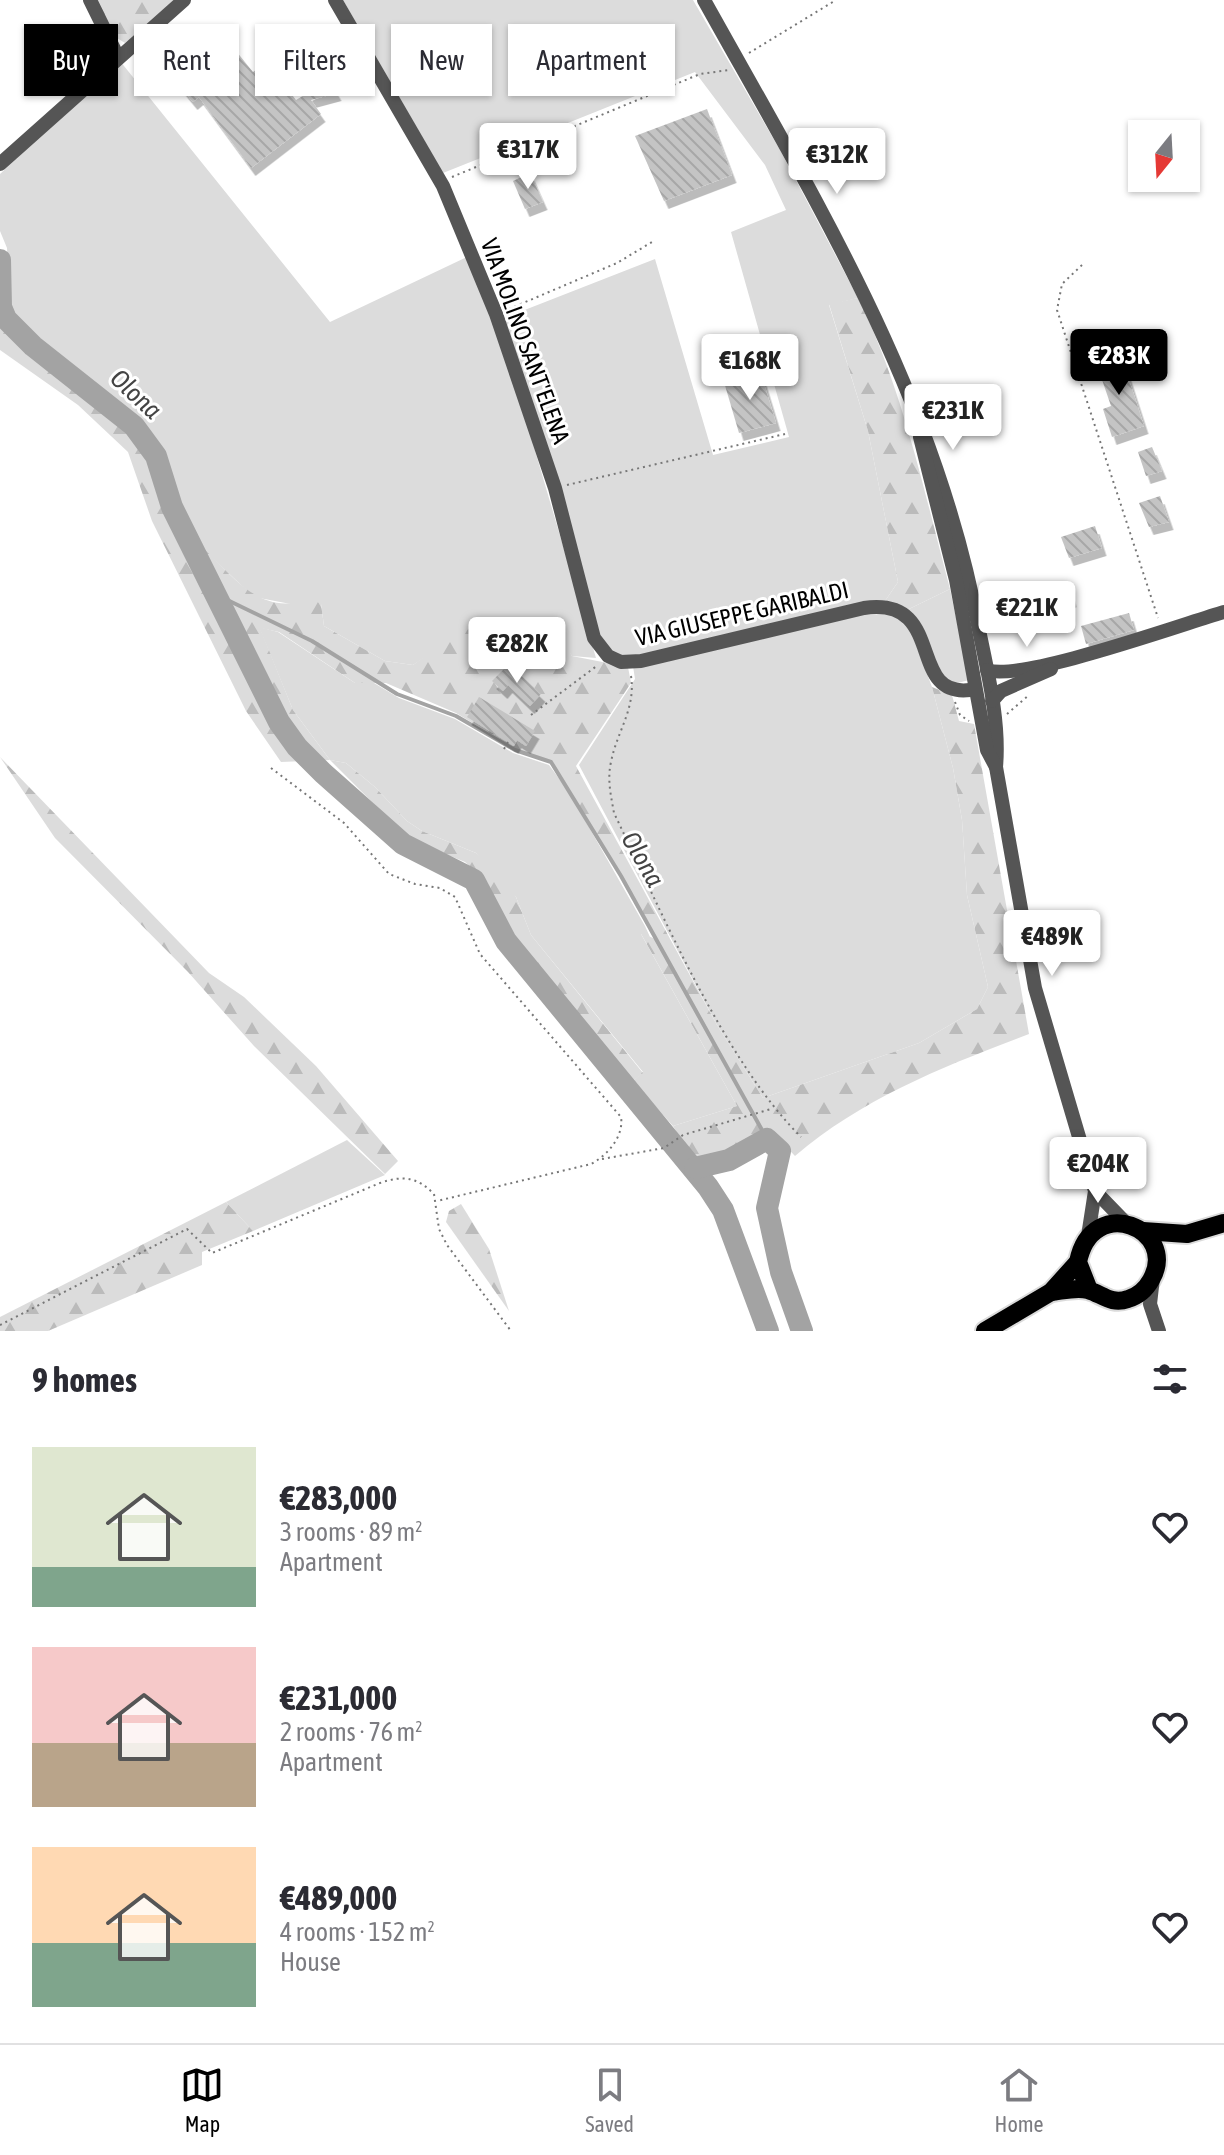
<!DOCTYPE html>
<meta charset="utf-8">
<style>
:root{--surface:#fff;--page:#f2f2f3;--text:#2b2b33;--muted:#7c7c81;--line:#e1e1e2;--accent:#000}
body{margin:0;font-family:"Asap Condensed",sans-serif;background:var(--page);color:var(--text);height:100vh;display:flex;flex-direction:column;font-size:30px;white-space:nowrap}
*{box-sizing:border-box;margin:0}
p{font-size:26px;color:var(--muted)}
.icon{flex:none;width:44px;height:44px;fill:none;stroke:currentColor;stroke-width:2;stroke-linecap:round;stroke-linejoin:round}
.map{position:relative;height:1331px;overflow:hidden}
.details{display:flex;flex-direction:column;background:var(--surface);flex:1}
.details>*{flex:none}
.hud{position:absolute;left:24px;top:24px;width:800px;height:72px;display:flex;gap:16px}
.needle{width:52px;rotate:198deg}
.fabs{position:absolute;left:1128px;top:120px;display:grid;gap:16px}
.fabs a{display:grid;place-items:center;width:72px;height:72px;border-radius:0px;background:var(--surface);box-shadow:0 2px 6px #0004;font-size:40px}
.price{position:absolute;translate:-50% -68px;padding:0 18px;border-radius:8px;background:#fff;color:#222;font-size:26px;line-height:52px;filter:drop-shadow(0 2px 4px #0008)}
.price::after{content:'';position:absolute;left:50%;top:48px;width:24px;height:18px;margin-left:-12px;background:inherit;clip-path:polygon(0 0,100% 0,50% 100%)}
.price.current{background:var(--accent);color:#fff}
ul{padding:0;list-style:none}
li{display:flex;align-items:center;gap:24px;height:200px;padding:0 32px}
li span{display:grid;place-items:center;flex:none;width:224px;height:160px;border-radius:0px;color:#555}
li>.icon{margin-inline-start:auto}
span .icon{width:96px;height:96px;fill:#fffc;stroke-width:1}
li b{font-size:34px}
h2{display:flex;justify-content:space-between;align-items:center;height:96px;padding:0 32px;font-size:34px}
.pill{padding:0 28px;border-radius:0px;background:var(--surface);box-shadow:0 2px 6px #0004;font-size:28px;line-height:72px}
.pill.current{background:var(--accent);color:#fff}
.menu{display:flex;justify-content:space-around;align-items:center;height:112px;border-top:2px solid var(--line);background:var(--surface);font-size:22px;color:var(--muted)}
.menu a{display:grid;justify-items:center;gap:4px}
.menu .current{color:var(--accent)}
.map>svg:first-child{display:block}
</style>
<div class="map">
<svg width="1224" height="1331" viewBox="0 0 1224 1331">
<defs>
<pattern id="forest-firs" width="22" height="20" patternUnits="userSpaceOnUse" patternTransform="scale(2)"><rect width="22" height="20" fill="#dcdcdc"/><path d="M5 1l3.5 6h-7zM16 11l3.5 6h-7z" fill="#bbb"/></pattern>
<pattern id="building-back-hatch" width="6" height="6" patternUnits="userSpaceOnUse" patternTransform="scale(2)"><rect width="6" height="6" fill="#c4c4c4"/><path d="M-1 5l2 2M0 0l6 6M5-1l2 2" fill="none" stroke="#a7a7a7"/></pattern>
<filter id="shadow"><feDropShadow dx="4.5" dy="8" stdDeviation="0" flood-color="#0004"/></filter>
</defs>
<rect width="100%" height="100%" fill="#fff"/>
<g fill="#dcdcdc">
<polygon points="343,0 693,0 780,150 858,298 829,305 868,431 898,582 885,601 636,658 613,654 597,632 504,318 655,259 713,455 789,437 731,232 786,210 765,165 695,72 443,173"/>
<polygon points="120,61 330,322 469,256 511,369 596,658 572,656 550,624 519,639 504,632 464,631 413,665 385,661 324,626 321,604 296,605 254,597 193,540 163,454 139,419 74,370 14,317 10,309 7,248 0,231 0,174"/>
<polygon points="950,589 969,680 954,684 944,681 907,610"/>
<polygon points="893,614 909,626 932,687 953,768 962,820 967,895 988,987 977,1009 919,1043 763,1098 717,1025 579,765 635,679 633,666 853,615"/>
<polygon points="259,627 278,632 355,683 374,683 399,698 455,719 513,753 549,765 569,792 645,926 650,937 641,934 737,1106 673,1126 633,1081 643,1072 531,935 516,897 476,853 422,831 407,821 375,787 346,763 330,760 293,710"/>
<polygon points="347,1140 385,1175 253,1231 226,1202"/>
</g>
<g fill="url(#forest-firs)">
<polygon points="94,0 177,0 125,43 112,35"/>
<path d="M858 298C903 389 924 491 950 589L907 610 885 601 898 582 868 431 829 304Z"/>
<path d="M0 324C26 363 94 393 129 427 157 454 156 494 176 526 182 535 195 541 204 549 236 579 262 618 311 598L321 604 324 626 385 661 413 665C429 654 448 636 466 630 501 619 524 659 553 619L572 656 628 667 631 683 576 766 717 1025 763 1098 919 1043 977 1009 988 987 967 895 962 820 953 768 932 687 952 695 959 721 974 724 1029 1034C945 1066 864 1097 795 1156L774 1134 759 1137 734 1153 696 1164 673 1126 737 1106 640 932 655 939 649 923 552 761 516 749 456 713 386 683H355L279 632 260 628 293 710 330 760 346 763 375 787 407 821 422 831 476 853 501 873 516 897 531 935 643 1073 633 1081 512 934 487 882 465 862 409 839 330 760 281 762 246 711 152 521 128 452 78 405 0 350Z"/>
<polygon points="0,757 209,973 244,997 316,1066 398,1161 385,1174 254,1046 188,972 55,838"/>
<polygon points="226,1202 253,1231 202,1252 202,1265 48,1331 0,1331 0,1317"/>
<polygon points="461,1204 489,1249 509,1311 446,1222 449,1211"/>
</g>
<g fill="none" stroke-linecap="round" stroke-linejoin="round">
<polyline stroke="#a3a3a3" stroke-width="4" points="213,593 312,641 397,694 456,716 515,750 551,762 621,876 767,1139"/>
<g stroke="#a3a3a3" stroke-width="22">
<polyline points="0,260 1,307 6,319 33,346 134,426 156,456 172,507 279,722 297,747 323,773 403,844 474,880 506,941 708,1187 723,1210 768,1331"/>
<polyline points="695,1168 729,1160 767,1139 780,1151 767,1208 781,1272 802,1331"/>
</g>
</g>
<g fill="url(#building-back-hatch)" filter="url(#shadow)">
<polygon points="219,30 253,72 267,62 296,100 316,88 286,49 307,40 337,93 311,100 321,114 251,168 199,97 193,102 160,62 170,54 179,62"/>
<polygon points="707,109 732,175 664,201 635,136"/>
<polygon points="530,173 543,202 525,209 513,181"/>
<polygon points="1121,355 1144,426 1112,437 1103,409 1111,406 1096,362"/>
<polygon points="760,371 776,423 739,433 724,382"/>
<polygon points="1152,447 1162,471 1146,476 1138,452"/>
<polygon points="1160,496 1169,522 1149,527 1139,503"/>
<polygon points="1095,526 1102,548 1069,558 1061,537"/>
<polygon points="1067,583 1072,599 1061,607 1054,587"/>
<polygon points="1129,613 1134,630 1086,644 1081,626"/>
<polygon points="509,664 541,694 530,706 508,685 503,691 492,681"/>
<polygon points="479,697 535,731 526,746 517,740 514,746 467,717"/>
</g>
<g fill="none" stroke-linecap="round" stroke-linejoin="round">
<g stroke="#dbdbdb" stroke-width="22">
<g id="major">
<polyline points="1143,1231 1187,1234 1224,1223"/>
<path d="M1051 1292C1062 1291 1076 1287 1088 1290 1102 1294 1111 1305 1128 1299 1138 1296 1146 1289 1151 1280 1180 1229 1092 1192 1078 1262L1089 1290"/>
<polyline points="985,1331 1051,1292 1078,1262"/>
</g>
</g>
<g stroke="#777" stroke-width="2" stroke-dasharray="2 4" stroke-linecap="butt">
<polyline points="749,53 836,0"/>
<polyline points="452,177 700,74 729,70"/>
<polyline points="1082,265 1062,284 1057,310 1158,618"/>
<polyline points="509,309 617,263 652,242"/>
<polyline points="567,485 785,434"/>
<path d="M631 676C636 709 617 731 611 762 607 780 611 796 614 813 662 913 724 1060 801 1137"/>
<polyline points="955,702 960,715 969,721"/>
<polyline points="1007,714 1029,695"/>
<polyline points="531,715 598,665"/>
<polyline points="504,749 508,742"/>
<path d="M271 768 344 823 389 874 415 884 440 888 455 897 480 954 621 1117C624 1136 608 1155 591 1164L437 1201"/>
<polyline points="602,1159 664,1148 683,1135 771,1109"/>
<path d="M0 1325 187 1229 212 1253 380 1183C403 1175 417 1177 434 1194L439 1229 447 1245 511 1331"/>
</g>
<g stroke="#555" stroke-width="14">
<polyline points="90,0 118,57"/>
<path d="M335 0 443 186 496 314 555 488 594 638 608 656 621 662 641 661 864 608C947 596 906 698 970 690"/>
<path d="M704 0C818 205 936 395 979 630 988 674 1000 722 996 767L1035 988 1095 1191 1088 1236"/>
<polyline points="0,164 184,0"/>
<polyline points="920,437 956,580 987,750 996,767"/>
<path d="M987 670C1021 682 1180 625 1224 612"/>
<polyline points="992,701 1001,691 1051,669"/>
<polyline points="1095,1191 1126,1223"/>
<polyline points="1153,1278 1150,1304 1159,1331"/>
</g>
<use href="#major" stroke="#000" stroke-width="18"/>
</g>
<g text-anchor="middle" stroke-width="6" stroke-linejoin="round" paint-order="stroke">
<g font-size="24" fill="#000" stroke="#fff">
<text transform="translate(525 341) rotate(70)" y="8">VIA MOLINO SANT'ELENA</text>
<text transform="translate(742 614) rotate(-13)" y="8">VIA GIUSEPPE GARIBALDI</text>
</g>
<g font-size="26" font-style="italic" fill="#444" stroke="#fff">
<text transform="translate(136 394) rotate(43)" y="9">Olona</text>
<text transform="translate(643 859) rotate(60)" y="9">Olona</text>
</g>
</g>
</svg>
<div class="fabs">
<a><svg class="needle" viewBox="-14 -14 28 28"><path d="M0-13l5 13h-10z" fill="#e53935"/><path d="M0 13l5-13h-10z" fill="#7c7c81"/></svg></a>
</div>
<b class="price" style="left:528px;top:191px">€317K</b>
<b class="price" style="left:837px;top:196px">€312K</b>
<b class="price current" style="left:1119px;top:397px">€283K</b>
<b class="price" style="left:750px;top:402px">€168K</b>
<b class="price" style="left:953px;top:452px">€231K</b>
<b class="price" style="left:1027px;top:649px">€221K</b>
<b class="price" style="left:517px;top:685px">€282K</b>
<b class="price" style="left:1052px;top:978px">€489K</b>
<b class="price" style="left:1098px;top:1205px">€204K</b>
<div class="hud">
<a class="pill current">Buy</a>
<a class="pill">Rent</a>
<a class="pill">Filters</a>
<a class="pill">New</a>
<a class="pill">Apartment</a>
</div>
</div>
<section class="details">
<h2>9 homes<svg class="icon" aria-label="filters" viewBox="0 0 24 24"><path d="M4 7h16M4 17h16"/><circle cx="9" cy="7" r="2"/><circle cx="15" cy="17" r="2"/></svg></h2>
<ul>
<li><span style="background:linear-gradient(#dfe7d0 75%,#7fa58c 0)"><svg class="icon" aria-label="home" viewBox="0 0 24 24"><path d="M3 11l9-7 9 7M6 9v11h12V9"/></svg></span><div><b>€283,000</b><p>3 rooms · 89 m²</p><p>Apartment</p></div><svg class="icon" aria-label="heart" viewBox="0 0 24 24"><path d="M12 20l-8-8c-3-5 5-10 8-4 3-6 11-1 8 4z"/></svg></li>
<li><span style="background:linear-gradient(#f6c9c9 60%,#b9a48a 0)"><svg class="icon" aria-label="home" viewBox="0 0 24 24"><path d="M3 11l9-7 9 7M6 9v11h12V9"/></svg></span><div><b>€231,000</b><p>2 rooms · 76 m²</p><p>Apartment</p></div><svg class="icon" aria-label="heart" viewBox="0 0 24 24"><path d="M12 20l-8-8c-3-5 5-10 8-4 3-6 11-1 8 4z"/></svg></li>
<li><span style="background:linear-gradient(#ffd9b3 60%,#7fa58c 0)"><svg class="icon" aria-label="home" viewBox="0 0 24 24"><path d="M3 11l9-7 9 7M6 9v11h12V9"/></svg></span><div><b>€489,000</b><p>4 rooms · 152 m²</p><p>House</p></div><svg class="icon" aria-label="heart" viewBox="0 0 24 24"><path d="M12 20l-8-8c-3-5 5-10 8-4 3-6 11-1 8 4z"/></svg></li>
</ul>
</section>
<nav class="menu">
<a class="current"><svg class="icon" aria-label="map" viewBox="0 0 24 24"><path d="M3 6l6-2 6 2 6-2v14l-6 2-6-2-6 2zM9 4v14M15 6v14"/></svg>Map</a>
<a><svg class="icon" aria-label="saved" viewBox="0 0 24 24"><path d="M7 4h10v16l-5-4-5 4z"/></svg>Saved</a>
<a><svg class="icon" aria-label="home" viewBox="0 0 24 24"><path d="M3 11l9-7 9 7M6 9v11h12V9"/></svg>Home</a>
</nav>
